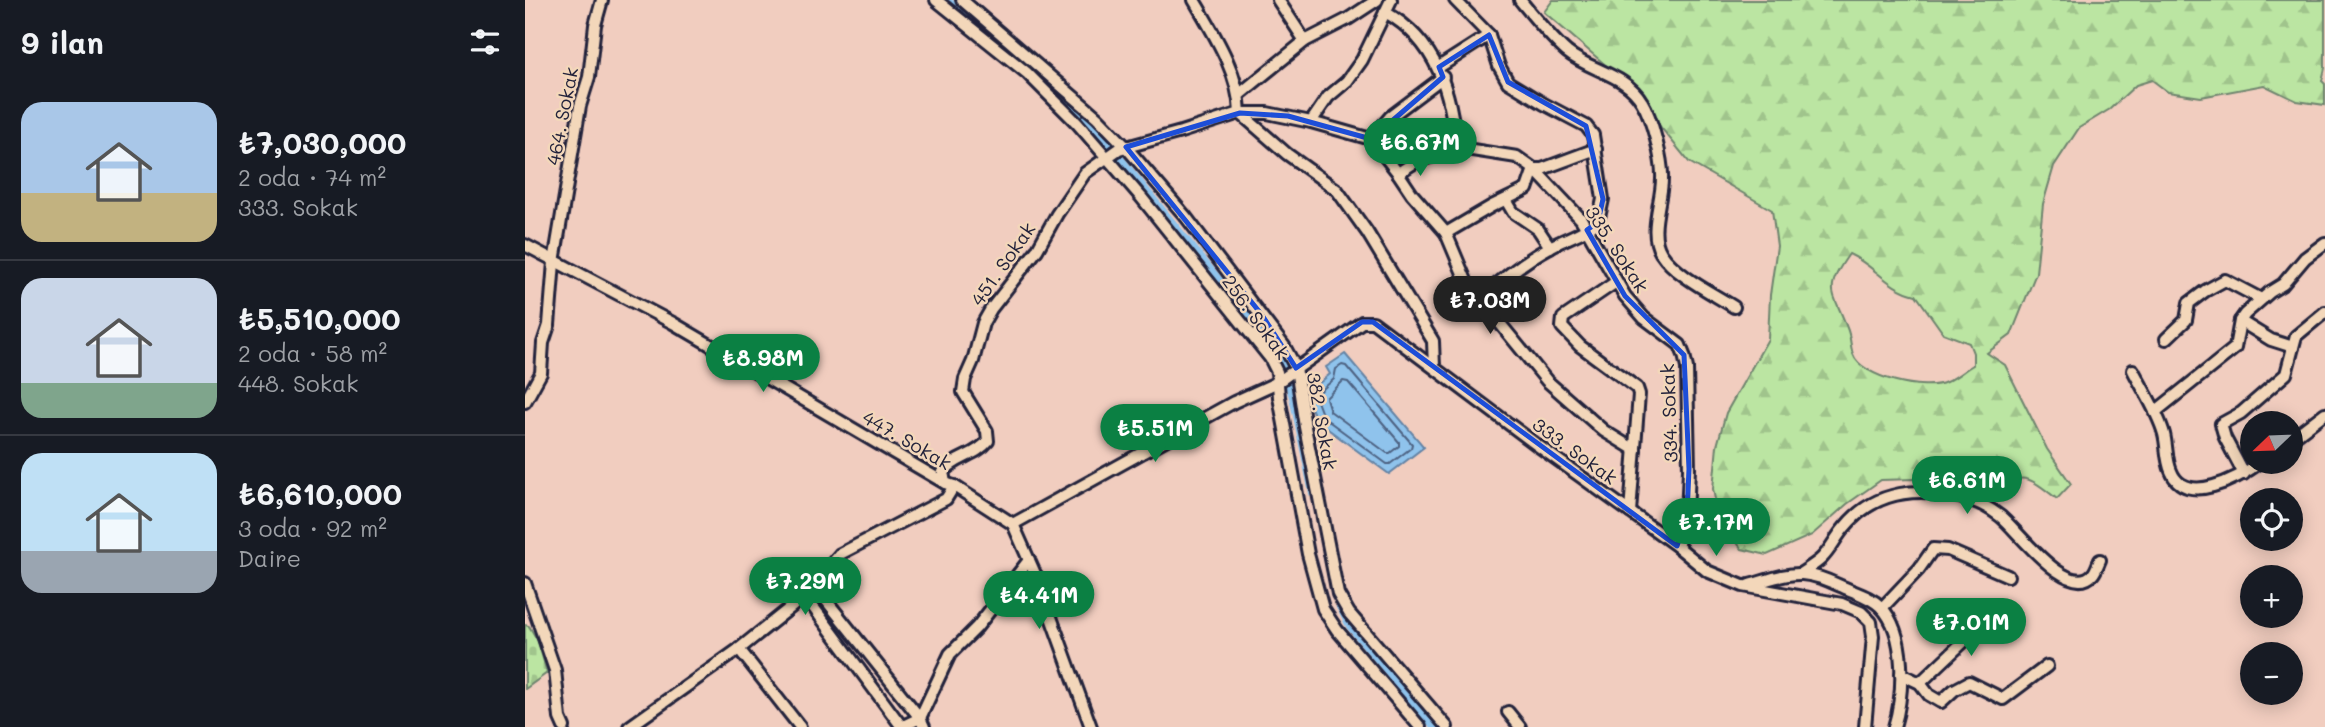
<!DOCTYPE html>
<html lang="tr">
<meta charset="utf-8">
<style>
:root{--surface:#171b24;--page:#20242c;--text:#f1f3f6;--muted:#9ea1a6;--line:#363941;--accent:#0b8043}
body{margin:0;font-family:Mali,sans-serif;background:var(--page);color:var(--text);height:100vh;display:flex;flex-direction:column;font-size:26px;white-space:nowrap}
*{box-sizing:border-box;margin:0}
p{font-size:23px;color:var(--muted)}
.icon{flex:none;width:38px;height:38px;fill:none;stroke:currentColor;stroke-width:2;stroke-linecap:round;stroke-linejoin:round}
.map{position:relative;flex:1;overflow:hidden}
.details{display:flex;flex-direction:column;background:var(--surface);width:525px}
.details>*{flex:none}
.needle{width:46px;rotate:247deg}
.fabs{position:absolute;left:1715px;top:411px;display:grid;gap:14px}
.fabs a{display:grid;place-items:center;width:63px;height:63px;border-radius:50%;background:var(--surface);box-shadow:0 4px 18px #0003;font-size:35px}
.price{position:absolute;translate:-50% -60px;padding:0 16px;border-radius:24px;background:var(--accent);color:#fff;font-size:23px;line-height:46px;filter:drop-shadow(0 2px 4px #0008)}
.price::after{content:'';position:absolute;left:50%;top:42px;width:21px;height:16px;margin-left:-10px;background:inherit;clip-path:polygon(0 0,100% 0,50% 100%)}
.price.active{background:#222;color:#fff}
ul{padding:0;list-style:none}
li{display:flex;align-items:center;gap:21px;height:175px;padding:0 21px}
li+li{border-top:2px solid var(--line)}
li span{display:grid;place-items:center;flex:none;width:196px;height:140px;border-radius:21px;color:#555}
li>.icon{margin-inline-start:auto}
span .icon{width:84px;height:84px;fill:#fffc;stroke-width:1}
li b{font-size:30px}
h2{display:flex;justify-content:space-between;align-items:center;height:84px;padding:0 21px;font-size:30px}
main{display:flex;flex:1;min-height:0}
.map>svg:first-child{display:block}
</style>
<main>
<section class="details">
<h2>9 ilan<svg class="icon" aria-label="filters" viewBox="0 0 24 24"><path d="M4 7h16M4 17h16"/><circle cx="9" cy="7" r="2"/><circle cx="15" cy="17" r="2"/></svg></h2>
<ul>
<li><span style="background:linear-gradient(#a9c7e8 65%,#c2b280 0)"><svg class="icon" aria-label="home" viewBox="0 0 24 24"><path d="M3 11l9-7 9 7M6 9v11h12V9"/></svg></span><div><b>₺7,030,000</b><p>2 oda · 74 m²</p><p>333. Sokak</p></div></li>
<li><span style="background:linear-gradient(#c9d6e8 75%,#7fa58c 0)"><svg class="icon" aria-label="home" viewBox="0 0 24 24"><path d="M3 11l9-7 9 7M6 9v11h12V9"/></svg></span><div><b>₺5,510,000</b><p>2 oda · 58 m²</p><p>448. Sokak</p></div></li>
<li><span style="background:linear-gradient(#bfe0f5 70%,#9aa5b1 0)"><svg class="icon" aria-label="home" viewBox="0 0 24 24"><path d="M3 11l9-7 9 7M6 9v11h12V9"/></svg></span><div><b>₺6,610,000</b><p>3 oda · 92 m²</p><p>Daire</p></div></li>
</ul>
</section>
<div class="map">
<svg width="1800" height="727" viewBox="0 0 1800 727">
<defs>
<pattern id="forest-firs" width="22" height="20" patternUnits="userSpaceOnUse" patternTransform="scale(1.75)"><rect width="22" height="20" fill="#bbe5a2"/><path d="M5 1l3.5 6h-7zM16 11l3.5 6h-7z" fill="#a0c48c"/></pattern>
<pattern id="cemetery-stones" width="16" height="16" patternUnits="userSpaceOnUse" patternTransform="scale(1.75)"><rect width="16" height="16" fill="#bbe5a2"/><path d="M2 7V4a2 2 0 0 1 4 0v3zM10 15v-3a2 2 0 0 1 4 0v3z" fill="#a0c48c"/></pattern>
</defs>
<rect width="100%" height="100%" fill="#f1cdbf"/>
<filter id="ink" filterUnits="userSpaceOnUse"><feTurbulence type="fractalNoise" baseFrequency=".0143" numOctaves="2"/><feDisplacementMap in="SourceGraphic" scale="14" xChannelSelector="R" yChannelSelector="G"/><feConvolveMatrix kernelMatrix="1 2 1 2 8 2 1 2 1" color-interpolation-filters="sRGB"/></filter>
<g filter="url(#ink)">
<path fill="url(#forest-firs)" stroke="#6e846e" stroke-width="2" fill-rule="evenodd" d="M1028 0H1800V68L1797 81 1800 84V105L1772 101 1739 85 1676 97 1643 92 1627 80 1611 85 1585 109 1554 128 1529 166 1518 204 1511 273 1486 335 1462 353 1480 365 1522 449 1546 484 1532 499C1495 469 1498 476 1458 494L1428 485 1390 479 1356 480 1322 504 1287 535 1242 555 1217 549 1194 520 1188 489 1192 446 1201 413 1243 339 1245 295 1252 246 1247 210 1164 162 1133 124 1114 93 1103 79 1084 68 1019 12ZM1324 254C1349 265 1363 289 1391 295L1418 333 1444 343 1448 353V365C1439 370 1431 378 1421 382 1401 392 1336 378 1328 354 1325 346 1326 337 1322 328 1309 291 1297 292 1324 254Z"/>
<polygon fill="url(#cemetery-stones)" stroke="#6e846e" stroke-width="2" points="0,625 4,626 13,641 22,673 0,689"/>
<polygon fill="#8fc3ec" stroke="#6383a5" stroke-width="2" points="820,354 899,447 864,474 792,421 780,395 805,374 801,367"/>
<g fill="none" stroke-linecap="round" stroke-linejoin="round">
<g stroke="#4e6282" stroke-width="2">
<polygon points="817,365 821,366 887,444 886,448 865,464 862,464 798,417 790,396 809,379 811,369"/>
<polygon points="818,381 823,382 874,442 874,446 865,453 862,453 805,411 801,398"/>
</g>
<g stroke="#8fc3ec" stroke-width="8">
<polyline points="422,0 567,124 754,354 768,397 788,493"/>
<polyline points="815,607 825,626 909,727"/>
</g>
<g stroke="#22223b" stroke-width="16">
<g id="minor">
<polyline points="411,0 502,73 552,123 616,197 745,358 752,372 754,397 783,554 798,609 812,630 895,727"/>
<polyline points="437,0 572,117 601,147 661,217 759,346 771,368 780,427 813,594 824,613 922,727"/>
<path d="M669 0C689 34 714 73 715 113L762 154 812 190 842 232 908 341 909 367"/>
<polyline points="753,0 780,41"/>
<path d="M930 0 964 35 974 66 983 82 1019 104 1061 126 1068 135 1078 199 1073 222C1059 233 1041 238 1025 247 999 261 977 279 955 299"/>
<path d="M995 0C1009 17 1025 37 1042 52 1065 71 1101 74 1117 102 1127 118 1138 161 1137 179 1137 202 1123 232 1136 253 1150 275 1187 293 1209 307"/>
<path d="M860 12C912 41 927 93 931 150"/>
<polyline points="914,67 964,35"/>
<polyline points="715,94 780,41 823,19 852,0"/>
<polyline points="786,122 803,97 822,81 837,60 866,0"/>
<polyline points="846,139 865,117 918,77"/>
<polyline points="873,173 887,194 921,233 942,283 1022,381 1079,431 1110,450"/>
<polyline points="981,200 988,212 1013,229 1025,247"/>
<polyline points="921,233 967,206 1002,189 1009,169 1017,169 1071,149"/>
<polyline points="0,245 148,323 420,483 429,486 488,524"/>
<polyline points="1091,282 1038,318 1037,327 1055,346 1112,388 1114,394 1105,512"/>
<polyline points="1715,321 1746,340 1768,347"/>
<polyline points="1641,339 1661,320 1664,303 1680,291 1700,280 1736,299"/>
<path d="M1608 370C1618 390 1633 412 1639 434 1642 446 1641 460 1646 471 1660 508 1715 477 1736 462"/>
<polyline points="0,402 16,373 18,343 24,325 29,262 55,106 64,77 70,25 77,0"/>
<polyline points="1630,412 1710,348 1715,321 1720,314 1745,292 1758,284 1780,258 1800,243"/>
<polyline points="1766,439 1800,413"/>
<polyline points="1719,474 1700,438 1696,424 1716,413 1761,374 1771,336 1800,312"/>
<path d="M420 483 418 472C430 457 451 456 463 441L462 431 438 392 440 379 448 361 458 323 466 309 512 250 532 214 560 173 594 149 656 132 715 113H742L786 122 846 139 873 173 892 161 928 150 941 149 992 157 1009 169 1056 219 1100 296 1119 318 1155 345 1159 355 1162 368 1164 469 1162 516 1152 546"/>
<polyline points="488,524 709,402 753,382 837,322 848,322 1012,445 1152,546 1182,571 1218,586 1317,604 1336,612 1346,622 1348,636 1340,727"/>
<polyline points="488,524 511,576 566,727"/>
<path d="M1275 574C1282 569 1291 564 1297 558 1306 549 1311 537 1319 528 1350 489 1396 486 1442 499 1453 502 1466 509 1475 516 1492 529 1543 601 1568 574 1571 571 1573 564 1575 560"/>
<polyline points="0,583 30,670 35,718 39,727"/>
<polyline points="289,585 395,718 399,727"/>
<path d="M1224 585C1240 581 1260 573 1277 574 1292 575 1304 581 1318 587 1331 593 1346 597 1356 607 1382 634 1379 694 1369 727"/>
<polyline points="280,596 377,727"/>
<polyline points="1357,608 1394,569 1408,549 1423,550 1483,576"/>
<polyline points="214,649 275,727"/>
<polyline points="1376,674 1395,683 1404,695 1416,702 1429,690 1444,682 1478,699 1522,666"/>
<polyline points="1395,683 1474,608"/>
<polyline points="983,712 995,727"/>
<polyline points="104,727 214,649 280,596 315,554 421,499 429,486"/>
<polyline points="376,727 395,718 425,654 452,627 504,560"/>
</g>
</g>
<use href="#minor" stroke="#f3d7ba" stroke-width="10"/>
</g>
</g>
<path fill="none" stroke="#1d4ed8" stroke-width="5" stroke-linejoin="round" d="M964 35 983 82 1061 126 1078 199 1073 222 1062 230 1100 296 1159 355 1164 469 1162 516 1152 546 848 322H837L771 368 737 315 601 147 715 113 763 116 846 139 918 77 914 67Z"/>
<g text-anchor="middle" stroke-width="5" stroke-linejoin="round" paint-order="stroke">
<g font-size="19" fill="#22223b" stroke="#f3d7ba">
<text transform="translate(37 116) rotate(-79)" y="7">464. Sokak</text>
<text transform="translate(1092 249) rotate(57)" y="7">335. Sokak</text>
<text transform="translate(478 264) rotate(-55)" y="7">451. Sokak</text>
<text transform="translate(731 317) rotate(54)" y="7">256. Sokak</text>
<text transform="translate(1144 413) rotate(-92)" y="7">334. Sokak</text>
<text transform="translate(797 421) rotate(80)" y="7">382. Sokak</text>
<text transform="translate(382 440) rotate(30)" y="7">447. Sokak</text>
<text transform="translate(1050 451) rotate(36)" y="7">333. Sokak</text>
</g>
</g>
</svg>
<div class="fabs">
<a><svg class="needle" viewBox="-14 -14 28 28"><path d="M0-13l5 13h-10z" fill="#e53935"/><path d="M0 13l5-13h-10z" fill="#9ea1a6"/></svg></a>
<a><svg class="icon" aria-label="locate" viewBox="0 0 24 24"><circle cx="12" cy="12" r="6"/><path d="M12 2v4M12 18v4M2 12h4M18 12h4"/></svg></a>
<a>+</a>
<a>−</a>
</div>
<b class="price" style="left:895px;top:178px">₺6.67M</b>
<b class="price active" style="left:965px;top:336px">₺7.03M</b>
<b class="price" style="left:238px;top:394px">₺8.98M</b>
<b class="price" style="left:630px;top:464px">₺5.51M</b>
<b class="price" style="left:1442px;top:516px">₺6.61M</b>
<b class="price" style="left:1191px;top:558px">₺7.17M</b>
<b class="price" style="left:280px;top:617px">₺7.29M</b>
<b class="price" style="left:514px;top:631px">₺4.41M</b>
<b class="price" style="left:1446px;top:658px">₺7.01M</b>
</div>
</main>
